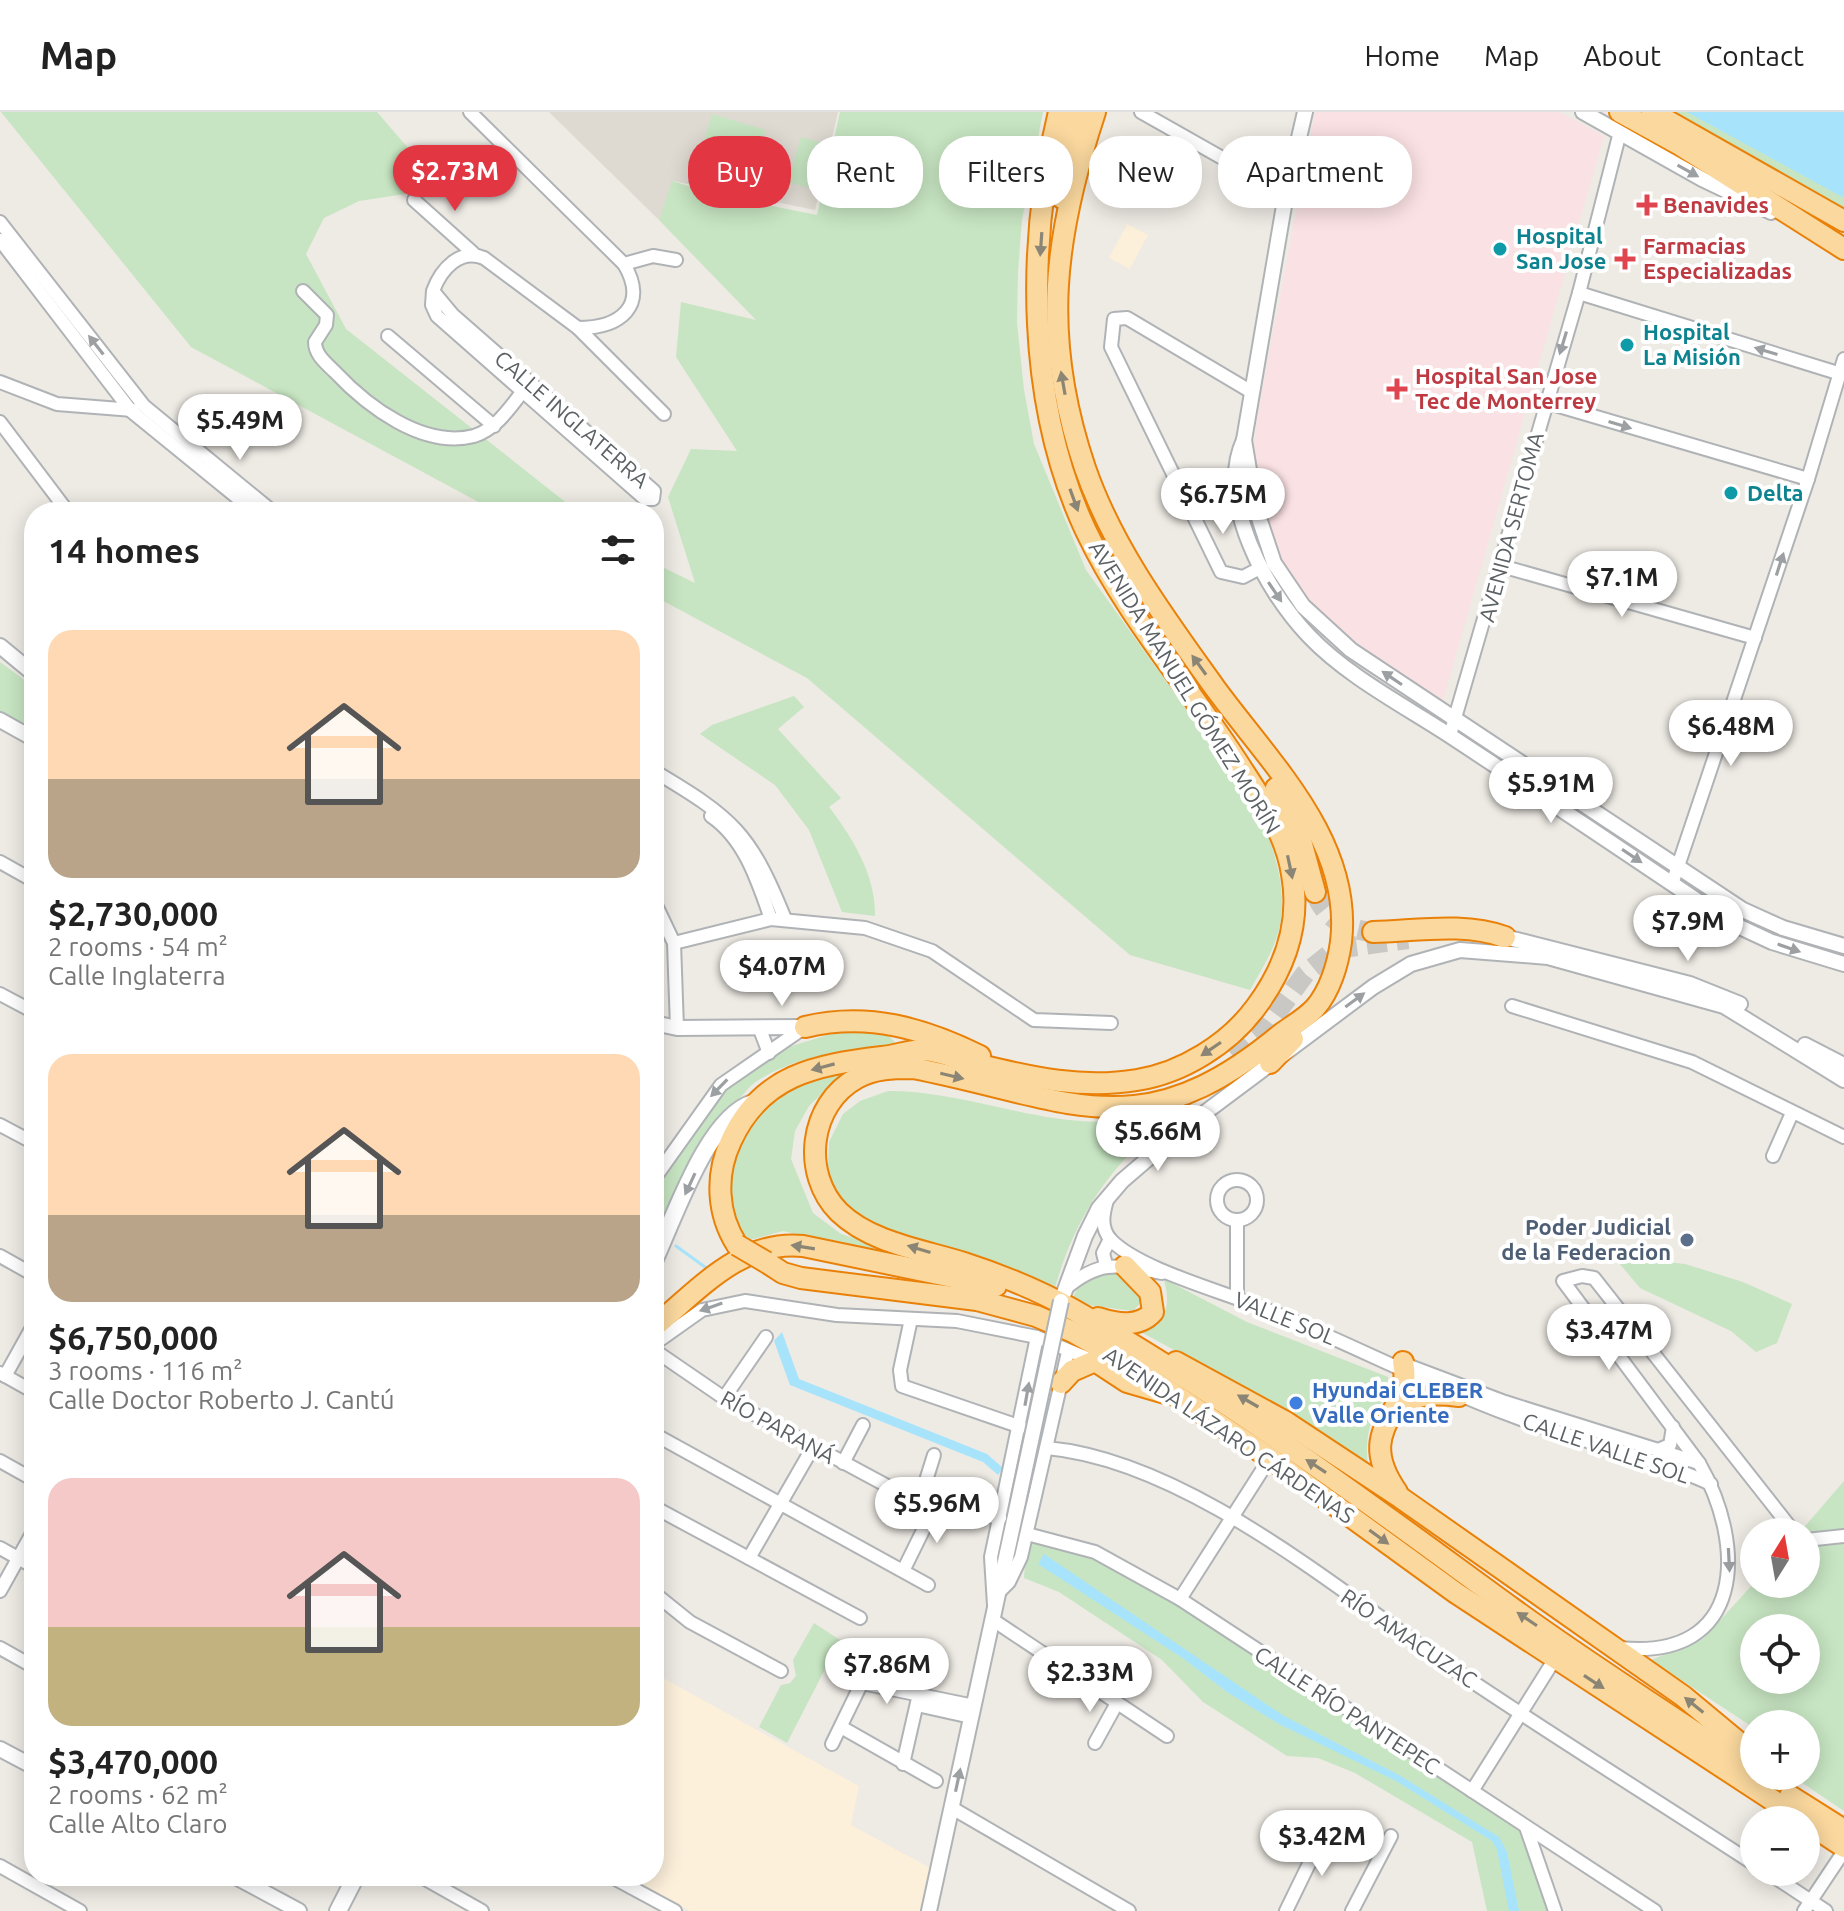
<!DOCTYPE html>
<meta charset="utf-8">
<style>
:root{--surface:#fff;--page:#f6f6f6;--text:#222;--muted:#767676;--line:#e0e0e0;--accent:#e23643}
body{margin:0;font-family:Ubuntu,sans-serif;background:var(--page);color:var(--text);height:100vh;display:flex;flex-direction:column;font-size:30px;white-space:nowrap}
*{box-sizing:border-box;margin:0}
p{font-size:26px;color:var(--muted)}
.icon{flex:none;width:44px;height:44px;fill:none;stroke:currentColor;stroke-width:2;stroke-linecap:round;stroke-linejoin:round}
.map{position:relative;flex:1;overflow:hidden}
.side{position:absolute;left:24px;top:390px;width:640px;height:1384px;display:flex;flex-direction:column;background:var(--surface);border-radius:32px;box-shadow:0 4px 20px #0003}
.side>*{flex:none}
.guide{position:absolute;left:688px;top:24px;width:760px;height:72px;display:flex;gap:16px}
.needle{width:52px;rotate:11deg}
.controls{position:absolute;left:1740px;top:1406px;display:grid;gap:16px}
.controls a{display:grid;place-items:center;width:80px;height:80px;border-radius:50%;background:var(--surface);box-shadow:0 4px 20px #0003;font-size:40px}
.price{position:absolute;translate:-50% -68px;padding:0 18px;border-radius:28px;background:#fff;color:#222;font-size:26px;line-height:52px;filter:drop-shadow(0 2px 4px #0008)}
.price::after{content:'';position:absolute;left:50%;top:48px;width:24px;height:18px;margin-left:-12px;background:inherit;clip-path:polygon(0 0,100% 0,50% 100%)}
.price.active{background:var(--accent);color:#fff}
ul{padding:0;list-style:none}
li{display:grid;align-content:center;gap:16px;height:424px;padding:0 24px}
li span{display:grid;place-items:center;height:248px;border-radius:24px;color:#555}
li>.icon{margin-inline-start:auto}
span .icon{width:144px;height:144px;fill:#fffc;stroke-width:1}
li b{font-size:34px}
h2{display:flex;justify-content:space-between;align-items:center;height:96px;padding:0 24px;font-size:34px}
.tag{padding:0 28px;border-radius:32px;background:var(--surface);box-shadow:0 4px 20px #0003;font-size:28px;line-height:72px}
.tag.active{background:var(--accent);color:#fff}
header{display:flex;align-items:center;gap:48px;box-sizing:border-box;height:112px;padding:0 40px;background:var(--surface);border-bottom:2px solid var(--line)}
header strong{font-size:38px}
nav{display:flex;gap:44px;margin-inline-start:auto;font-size:28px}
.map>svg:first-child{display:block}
</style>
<header>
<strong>Map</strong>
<nav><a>Home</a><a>Map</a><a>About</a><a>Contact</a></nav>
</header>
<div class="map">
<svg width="1844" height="1799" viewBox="0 0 1844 1799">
<rect width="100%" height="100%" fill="#eeeae4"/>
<g fill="#fcf0db">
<polygon points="1127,112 1148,123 1130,157 1109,146"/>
<polygon points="654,1561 859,1674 851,1713 932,1757 922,1799 690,1799 626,1764 654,1764"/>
</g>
<polygon fill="#dedad2" points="549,0 838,0 815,98 673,69 659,108"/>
<polygon fill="#fae1e3" points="1315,0 1559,0 1604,24 1441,595 1343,530 1301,487 1271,433 1252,353 1258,301"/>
<g fill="#c7e5c2" fill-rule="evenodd">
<polygon points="1,0 377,0 415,44 405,82 359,89 324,106 306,142 346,217 578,400 497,400 191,235"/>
<path d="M840 0H1043L1022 108 1018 160 1017 211 1024 278 1034 332 1086 458 1254 692C1273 730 1292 785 1276 827 1270 845 1259 862 1250 878L1130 843 807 566 654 484V451L695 471 668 385 691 337 737 339 676 245 681 190 756 208 659 108 672 69 721 84 817 103Z"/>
<polygon points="1666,0 1844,0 1844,97 1827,88"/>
<polygon points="712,2 766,18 752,62 699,45"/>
<polygon points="801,25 826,32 813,77 788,70"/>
<polygon points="0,550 34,575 34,620 0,601"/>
<path d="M794 584 804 595 778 617 841 686 829 695C853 726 876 764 875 804L842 800 809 718 775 673 700 622 712 613Z"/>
<path d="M866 918C881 920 890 921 898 935 850 937 799 942 757 969 723 992 674 1108 654 1149V1066L709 986 769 941 834 921Z"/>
<polygon points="848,956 809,994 795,1019 791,1047 813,1101 841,1122 969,1162 783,1119 750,1128 735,1113 726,1085 728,1040 772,980"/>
<path d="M888 979C979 978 1069 1031 1158 1000L1168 1006C1107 1056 1071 1111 1052 1187L863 1119 833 1082 828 1054 829 1030 843 1002 860 989Z"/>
<polygon points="1613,1144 1685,1152 1743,1170 1792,1192 1777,1231 1756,1240 1731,1219 1640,1176"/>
<path d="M1120 1158 1144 1187 1133 1199 1072 1191C1076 1166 1098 1161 1120 1158Z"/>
<path d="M1164 1167 1247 1210 1388 1265 1390 1279C1371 1301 1364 1324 1368 1353L1224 1265 1128 1213C1163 1207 1173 1205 1164 1167Z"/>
<path d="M1844 1369V1699L1792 1664H1806V1612H1754V1616L1651 1548 1703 1527 1754 1471 1806 1472V1420H1800ZM1754 1516H1806V1568H1754Z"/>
<polygon points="1027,1422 1110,1447 1526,1715 1555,1799 1487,1799 1472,1730 1355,1661 1318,1646 1287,1644 1203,1590 1162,1548 1059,1480 1024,1466"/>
<polygon points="814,1511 840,1528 787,1631 759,1615 781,1573 790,1571 796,1564 793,1548"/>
</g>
<g fill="#a7e4fc">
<polygon points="1687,0 1844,0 1844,86"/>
<polygon points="782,1220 799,1267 987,1342 1003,1356 998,1363 983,1350 790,1273 774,1229"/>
<polygon points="1044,1442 1284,1604 1399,1663 1499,1725 1507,1740 1519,1799 1509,1799 1497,1738 1492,1729 1396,1669 1279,1612 1227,1580 1184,1547 1038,1452"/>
</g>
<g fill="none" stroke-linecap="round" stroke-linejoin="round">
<polyline stroke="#a7e4fc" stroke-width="3" points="676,1134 709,1158"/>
<g stroke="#cac8c4" stroke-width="20" stroke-dasharray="20 10" stroke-linecap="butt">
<path d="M1315 780C1324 806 1346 818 1373 820"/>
<polyline points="1233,944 1267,914 1305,862 1331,841 1350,835 1408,827"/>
</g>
<g stroke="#b0b3b6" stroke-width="16">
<g id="minor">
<polyline points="1141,0 1286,82"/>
<polyline points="414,88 473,141"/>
<polyline points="0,110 144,294 273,400"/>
<polyline points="0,128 131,299 255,400"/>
<polyline points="624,152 653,144 676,148"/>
<path d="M303 179 327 203 326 213 315 230C315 243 326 251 335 260 367 294 423 337 474 324 496 317 509 297 523 279"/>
<path d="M433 179 432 193 437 204 645 387H653L654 379 453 203 433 179C441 157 460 136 484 146L578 216C620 216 649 194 624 152L470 0"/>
<polyline points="1579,181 1841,262"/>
<polyline points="578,216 664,302"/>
<polyline points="388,224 494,314"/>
<polyline points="0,270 57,292 133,298"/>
<polyline points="1250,279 1127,206 1114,207 1111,235 1221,460 1243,465 1260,456"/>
<polyline points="1545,290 1808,367"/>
<polyline points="0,310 68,400"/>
<polyline points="1498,453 1755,526"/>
<polyline points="1450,623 1579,181 1620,20"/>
<path d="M654 659C733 706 750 720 785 807"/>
<path d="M711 704C745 727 758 770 771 807"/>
<polyline points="0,750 34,769"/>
<polyline points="1672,772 1808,367 1844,247"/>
<polyline points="654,789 674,831 677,916"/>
<polyline points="674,831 771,807 865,816 932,839 1034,908 1111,911"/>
<polyline points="0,882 34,900"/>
<polyline points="1512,894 1692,950 1844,1025"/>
<polyline points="759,915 769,941"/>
<polyline points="0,1013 34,1031"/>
<polyline points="1773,1044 1792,1001"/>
<polyline points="654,1067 721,973 805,915"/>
<circle cx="1237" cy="1088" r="20"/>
<path d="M1107 1088C1103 1102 1100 1116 1111 1128 1139 1157 1221 1179 1260 1195 1345 1229 1424 1271 1510 1303 1576 1329 1647 1343 1711 1372"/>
<polyline points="1237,1108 1237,1186"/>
<polyline points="0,1144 34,1163"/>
<polyline points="1106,1153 1103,1141 1110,1127"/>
<path d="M1065 1177C1100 1147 1118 1153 1162 1161"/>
<polyline points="911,1207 900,1258 902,1274 1021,1315"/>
<polyline points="654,1232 702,1198 745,1189 837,1203 957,1209 1037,1225 1094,1249"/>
<polyline points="654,1238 724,1286 919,1391 1000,1406"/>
<polyline points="1399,1250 1505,1290 1658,1338 1670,1333 1673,1315"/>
<polyline points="0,1261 34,1280"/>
<polyline points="5,1264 34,1212"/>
<polyline points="724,1286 766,1225"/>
<polyline points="654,1322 928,1473"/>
<path d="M1047 1336C1189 1349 1342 1482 1458 1560 1556 1626 1656 1688 1754 1752"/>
<polyline points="1658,1338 1699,1351"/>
<polyline points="0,1349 34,1368"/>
<polyline points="843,1351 863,1313"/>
<polyline points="919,1391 934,1343"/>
<polyline points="654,1395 860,1506"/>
<polyline points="1027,1422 1095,1440 1180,1487 1655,1799"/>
<polyline points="1806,1428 1844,1424"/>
<polyline points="0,1436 34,1455"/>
<polyline points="749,1446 813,1335"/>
<polyline points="904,1457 935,1394"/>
<polyline points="0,1479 34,1418"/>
<polyline points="999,1480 1009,1470 1021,1445 1068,1240"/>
<polyline points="654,1481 690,1510 781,1559"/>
<polyline points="1180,1487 1270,1346"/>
<polyline points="994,1493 991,1445 1037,1225"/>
<polyline points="993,1508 1167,1624"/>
<polyline points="0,1536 34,1555"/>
<path d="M1620 1536C1745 1549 1747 1434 1699 1351L1563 1169 1582 1164 1594 1166 1794 1420"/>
<polyline points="862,1571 974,1594"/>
<polyline points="917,1593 971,1605"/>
<polyline points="841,1615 936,1669"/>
<polyline points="1095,1631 1117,1591"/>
<polyline points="832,1632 867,1560"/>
<polyline points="903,1652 919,1582"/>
<polyline points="1472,1679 1556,1545"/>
<polyline points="952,1696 1129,1799"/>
<polyline points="1526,1715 1555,1799"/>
<polyline points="0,1754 80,1799"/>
<polyline points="1767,1760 1826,1799"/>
<polyline points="420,1764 482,1799"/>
<polyline points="610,1764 675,1799"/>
<polyline points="1286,1799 1326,1717"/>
<polyline points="1352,1799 1391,1724"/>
<polyline points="1804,1799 1844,1739"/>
</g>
</g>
<g stroke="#b0b3b6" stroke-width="18">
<g id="tertiary">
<polyline points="1305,0 1286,82 1244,328 1255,394 1274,451 1303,494 1351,538 1743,798 1783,816 1844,834"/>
<polyline points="1583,0 1702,67 1771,100"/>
<path d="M1244 328C1216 389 1266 479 1309 524 1348 565 1405 594 1452 625 1545 686 1637 748 1729 810L1772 830 1844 852"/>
<polyline points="0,534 34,562"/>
<polyline points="0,608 34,627"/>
<polyline points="1505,825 1690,872 1740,892"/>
<polyline points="654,911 677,916 805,915"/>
<polyline points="1805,933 1844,953"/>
<polyline points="1061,1189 1085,1124 1099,1096 1122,1069 1179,1020 1373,875 1411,852 1460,838 1548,845 1724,894 1844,968"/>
<polyline points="0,1637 34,1655"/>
<polyline points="234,1764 299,1799"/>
<polyline points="929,1799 1018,1390"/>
</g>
</g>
<g stroke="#b1b5b9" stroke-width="20">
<g id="secondary">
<path d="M654 1149C674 1107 707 1005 753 991"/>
<polyline points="338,1799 356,1764"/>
</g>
</g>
<g stroke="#e98109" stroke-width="24">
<g id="trunk">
<path d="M1095 0C1053 127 1041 226 1085 356 1113 437 1165 506 1215 576 1270 651 1353 730 1341 830 1338 852 1330 879 1315 896 1306 906 1292 914 1281 922 1139 1040 1072 987 913 956 894 956 874 956 857 966 809 992 801 1062 839 1100 871 1131 923 1138 964 1151 1001 1163 1038 1178 1072 1197 1226 1284 1369 1392 1512 1496 1590 1553 1674 1605 1754 1660"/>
<polyline points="1620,0 1680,33 1844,137"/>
<polyline points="1652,0 1844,109"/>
<polyline points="1062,86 1062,60 1075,0"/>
<polyline points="1276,676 1296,710 1315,780"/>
<path d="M1373 820C1416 819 1464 810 1505 825"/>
<path d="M805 915C868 900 923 916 980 944"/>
<polyline points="1270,951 1293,927"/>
<path d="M737 1133C717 1102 715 1063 731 1029 761 963 815 953 882 945 895 944 910 938 923 938 941 939 963 948 980 953 1033 966 1083 977 1137 968 1182 961 1229 932 1256 895 1285 856 1301 812 1292 762 1286 723 1263 689 1242 657 1192 578 1126 504 1086 419 1027 293 1026 133 1059 0"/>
<polyline points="766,1150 783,1161 801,1166 977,1188 1036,1204 1073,1220 1129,1252 1270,1346 1456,1481 1803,1708"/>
<path d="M1098 1206C1117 1212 1139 1216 1153 1200L1150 1180 1125 1154"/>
<path d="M654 1215C697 1179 742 1127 803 1134L996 1174"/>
<polyline points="1176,1250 1286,1310 1401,1386 1683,1584 1754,1643"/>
<polyline points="1061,1271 1072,1259 1095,1249 1127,1270 1165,1281"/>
<path d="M1393 1299C1414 1281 1433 1281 1459 1284"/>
<path d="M1397 1380C1351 1314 1415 1302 1403 1250"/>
<polyline points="1790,1684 1844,1718"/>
<polyline points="1806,1710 1844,1735"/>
</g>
</g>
<use href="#minor" stroke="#fff" stroke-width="12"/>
<use href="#tertiary" stroke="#fff" stroke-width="14"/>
<use href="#secondary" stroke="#fff" stroke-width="16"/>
<use href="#trunk" stroke="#fad89e" stroke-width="20"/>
<g stroke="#b0b3b6" stroke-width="18" stroke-linecap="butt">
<polyline id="tertiary-bridge" points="1018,1390 1061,1189"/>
</g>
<g stroke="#e98109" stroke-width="24" stroke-linecap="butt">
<polyline id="trunk-bridge" points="737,1133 766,1150"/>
</g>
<use href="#tertiary-bridge" stroke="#fff" stroke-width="14"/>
<use href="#trunk-bridge" stroke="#fad89e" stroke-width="20"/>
</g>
<defs><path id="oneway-solid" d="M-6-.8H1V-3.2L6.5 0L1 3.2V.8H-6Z" transform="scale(2)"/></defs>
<g fill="#9da0a2">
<use href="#oneway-solid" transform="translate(1688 59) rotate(29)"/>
<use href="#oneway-solid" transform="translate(1563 231) rotate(107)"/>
<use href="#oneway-solid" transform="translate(96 233) rotate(-128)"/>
<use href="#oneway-solid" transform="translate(1766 239) rotate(-163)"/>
<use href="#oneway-solid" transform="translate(1620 313) rotate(17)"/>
<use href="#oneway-solid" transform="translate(1780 452) rotate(-72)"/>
<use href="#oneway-solid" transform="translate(1275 480) rotate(56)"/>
<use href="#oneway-solid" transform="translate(1392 566) rotate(-146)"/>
<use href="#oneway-solid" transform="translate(1632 744) rotate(34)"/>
<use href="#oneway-solid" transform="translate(1789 836) rotate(19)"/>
<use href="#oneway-solid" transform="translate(1355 888) rotate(-36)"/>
<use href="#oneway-solid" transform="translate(719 976) rotate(134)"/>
<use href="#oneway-solid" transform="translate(690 1072) rotate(115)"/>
<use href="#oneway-solid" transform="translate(711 1195) rotate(161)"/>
<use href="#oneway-solid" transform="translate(1027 1282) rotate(-80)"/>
<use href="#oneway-solid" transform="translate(1729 1448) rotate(87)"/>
<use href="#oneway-solid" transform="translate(958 1668) rotate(-78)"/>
</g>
<g fill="#8b8575">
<use href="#oneway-solid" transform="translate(1041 132) rotate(94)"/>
<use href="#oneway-solid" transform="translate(1063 271) rotate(-100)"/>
<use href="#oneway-solid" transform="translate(1074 388) rotate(70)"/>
<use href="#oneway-solid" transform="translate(1199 553) rotate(-126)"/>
<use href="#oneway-solid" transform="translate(1290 755) rotate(78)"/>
<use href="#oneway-solid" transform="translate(1211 937) rotate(146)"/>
<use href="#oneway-solid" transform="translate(823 955) rotate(165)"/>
<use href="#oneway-solid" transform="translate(952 964) rotate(13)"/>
<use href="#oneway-solid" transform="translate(803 1135) rotate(-171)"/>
<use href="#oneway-solid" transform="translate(919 1137) rotate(-163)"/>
<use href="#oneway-solid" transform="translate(1248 1289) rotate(-150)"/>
<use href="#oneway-solid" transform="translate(1316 1354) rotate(-147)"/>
<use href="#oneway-solid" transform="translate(1379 1425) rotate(36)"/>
<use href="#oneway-solid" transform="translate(1527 1507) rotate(-146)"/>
<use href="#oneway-solid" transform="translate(1594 1570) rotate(33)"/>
<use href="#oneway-solid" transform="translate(1694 1593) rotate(-141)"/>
</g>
<g fill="#e0444e" stroke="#fff" stroke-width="3">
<path d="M1643 81h8v8h8v8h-8v8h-8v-8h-8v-8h8z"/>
<path d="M1621 135h8v8h8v8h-8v8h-8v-8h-8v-8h8z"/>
<path d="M1393 265h8v8h8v8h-8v8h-8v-8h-8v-8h8z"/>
</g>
<g fill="#0f9aa8" stroke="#fff" stroke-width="3">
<circle cx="1500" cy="137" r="8"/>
<circle cx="1627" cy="233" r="8"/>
<circle cx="1731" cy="381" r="8"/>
</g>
<circle fill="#5c6f8a" stroke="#fff" stroke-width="3" cx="1687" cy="1128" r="8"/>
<circle fill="#3f7fe0" stroke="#fff" stroke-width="3" cx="1296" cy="1291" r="8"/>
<g text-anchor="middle" stroke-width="8" stroke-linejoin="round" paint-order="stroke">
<g font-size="22" font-weight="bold" fill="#be3a42" stroke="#fff" text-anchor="start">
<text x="1663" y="101">Benavides</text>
<text x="1643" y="142">Farmacias<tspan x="1643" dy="25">Especializadas</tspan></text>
<text x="1415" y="272">Hospital San Jose<tspan x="1415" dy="25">Tec de Monterrey</tspan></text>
</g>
<g font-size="22" font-weight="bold" fill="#0d838f" stroke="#fff" text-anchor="start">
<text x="1516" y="132">Hospital<tspan x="1516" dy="25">San Jose</tspan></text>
<text x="1643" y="228">Hospital<tspan x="1643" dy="25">La Misión</tspan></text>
<text x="1747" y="389">Delta</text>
</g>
<g font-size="22" fill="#5c6164" stroke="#fff">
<text transform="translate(572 307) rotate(41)" y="8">CALLE INGLATERRA</text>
<text transform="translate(1511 415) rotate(-75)" y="8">AVENIDA SERTOMA</text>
<text transform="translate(1185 575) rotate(58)" y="8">AVENIDA MANUEL GÓMEZ MORÍN</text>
<text transform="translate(1285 1206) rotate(22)" y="8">VALLE SOL</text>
<text transform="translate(778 1315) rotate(29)" y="8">RÍO PARANÁ</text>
<text transform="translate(1229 1323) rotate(34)" y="8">AVENIDA LÁZARO CÁRDENAS</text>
<text transform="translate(1606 1336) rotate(19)" y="8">CALLE VALLE SOL</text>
<text transform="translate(1409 1526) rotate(34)" y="8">RÍO AMACUZAC</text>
<text transform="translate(1347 1598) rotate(33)" y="8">CALLE RÍO PANTEPEC</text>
</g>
<g font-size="22" font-weight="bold" fill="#4e5e75" stroke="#fff" text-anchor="end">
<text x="1671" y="1123">Poder Judicial<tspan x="1671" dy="25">de la Federacion</tspan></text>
</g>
<g font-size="22" font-weight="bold" fill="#366cbe" stroke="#fff" text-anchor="start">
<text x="1312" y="1286">Hyundai CLEBER<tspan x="1312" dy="25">Valle Oriente</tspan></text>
</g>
</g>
</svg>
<div class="controls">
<a><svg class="needle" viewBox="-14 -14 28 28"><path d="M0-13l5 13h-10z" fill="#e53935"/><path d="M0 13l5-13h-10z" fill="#767676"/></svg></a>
<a><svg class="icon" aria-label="locate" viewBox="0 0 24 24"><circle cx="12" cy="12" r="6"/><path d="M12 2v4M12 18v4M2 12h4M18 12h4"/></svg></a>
<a>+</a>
<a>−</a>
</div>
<b class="price active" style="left:455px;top:101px">$2.73M</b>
<b class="price" style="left:240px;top:350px">$5.49M</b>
<b class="price" style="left:1223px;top:424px">$6.75M</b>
<b class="price" style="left:1622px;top:507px">$7.1M</b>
<b class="price" style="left:1731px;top:656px">$6.48M</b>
<b class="price" style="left:1551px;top:713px">$5.91M</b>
<b class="price" style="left:1688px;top:851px">$7.9M</b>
<b class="price" style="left:782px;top:896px">$4.07M</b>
<b class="price" style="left:1158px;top:1061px">$5.66M</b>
<b class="price" style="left:1609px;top:1260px">$3.47M</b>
<b class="price" style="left:937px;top:1433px">$5.96M</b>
<b class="price" style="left:887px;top:1594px">$7.86M</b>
<b class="price" style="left:1090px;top:1602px">$2.33M</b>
<b class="price" style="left:1322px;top:1766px">$3.42M</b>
<div class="guide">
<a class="tag active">Buy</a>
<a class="tag">Rent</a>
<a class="tag">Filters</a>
<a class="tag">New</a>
<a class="tag">Apartment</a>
</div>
<section class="side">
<h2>14 homes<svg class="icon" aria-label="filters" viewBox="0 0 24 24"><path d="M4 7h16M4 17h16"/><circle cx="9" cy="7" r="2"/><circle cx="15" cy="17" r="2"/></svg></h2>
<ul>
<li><span style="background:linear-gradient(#ffd9b3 60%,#b9a48a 0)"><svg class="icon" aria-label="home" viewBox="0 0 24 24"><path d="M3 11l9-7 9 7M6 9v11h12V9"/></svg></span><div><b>$2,730,000</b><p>2 rooms · 54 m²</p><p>Calle Inglaterra</p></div></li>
<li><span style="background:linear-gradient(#ffd9b3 65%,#b9a48a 0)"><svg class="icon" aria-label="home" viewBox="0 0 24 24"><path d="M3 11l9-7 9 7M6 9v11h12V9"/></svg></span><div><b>$6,750,000</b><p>3 rooms · 116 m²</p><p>Calle Doctor Roberto J. Cantú</p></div></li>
<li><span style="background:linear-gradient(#f6c9c9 60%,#c2b280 0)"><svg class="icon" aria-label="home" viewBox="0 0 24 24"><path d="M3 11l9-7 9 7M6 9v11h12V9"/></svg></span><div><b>$3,470,000</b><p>2 rooms · 62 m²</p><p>Calle Alto Claro</p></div></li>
</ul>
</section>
</div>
